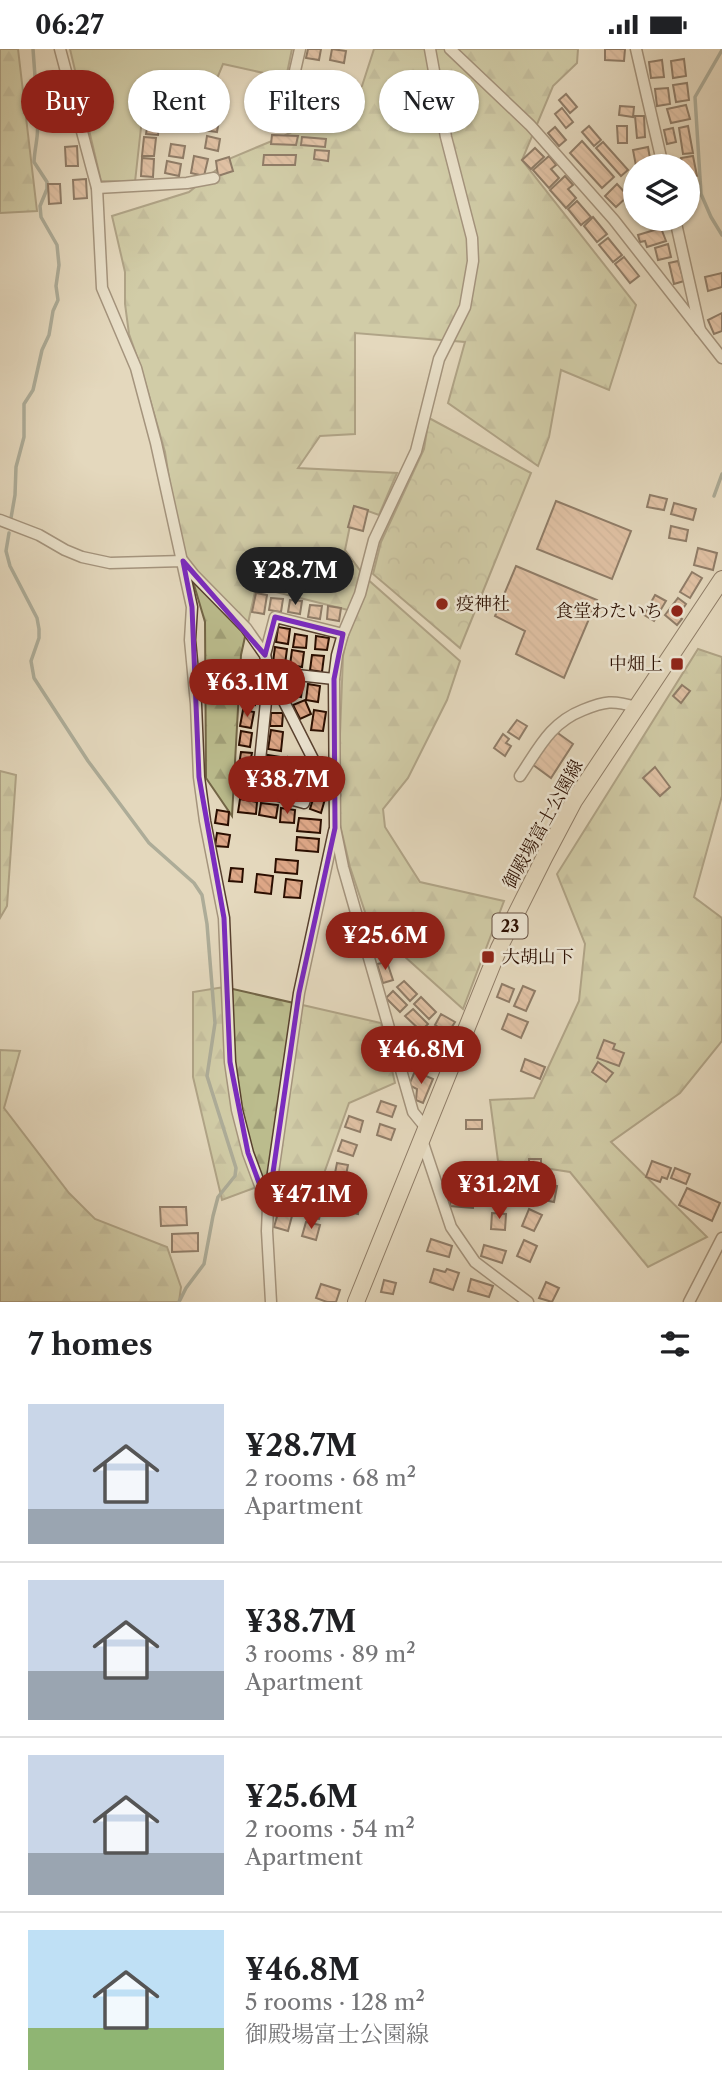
<!DOCTYPE html>
<meta charset="utf-8">
<style>
:root{--surface:#fff;--page:#f6f6f6;--text:#202124;--muted:#757577;--line:#e0e0e0;--accent:#8f2418}
body{margin:0;font-family:"Libre Caslon Text","Noto Serif JP",serif;background:var(--page);color:var(--text);height:100vh;display:flex;flex-direction:column;font-size:26px;white-space:nowrap}
*{box-sizing:border-box;margin:0}
p{font-size:23px;color:var(--muted)}
.icon{flex:none;width:38px;height:38px;fill:none;stroke:currentColor;stroke-width:2;stroke-linecap:round;stroke-linejoin:round}
.map{position:relative;height:1253px;overflow:hidden}
.sheet{display:flex;flex-direction:column;background:var(--surface);flex:1}
.sheet>*{flex:none}
.top-card{position:absolute;left:21px;top:21px;width:681px;height:63px;display:flex;gap:14px}
.fabs{position:absolute;left:623px;top:105px;display:grid;gap:14px}
.fabs a{display:grid;place-items:center;width:77px;height:77px;border-radius:50%;background:var(--surface);box-shadow:0 2px 5px #0004;font-size:35px}
.price{position:absolute;translate:-50% -60px;padding:0 16px;border-radius:24px;background:var(--accent);color:#fff;font-size:23px;line-height:46px;filter:drop-shadow(0 2px 4px #0008)}
.price::after{content:'';position:absolute;left:50%;top:42px;width:21px;height:16px;margin-left:-10px;background:inherit;clip-path:polygon(0 0,100% 0,50% 100%)}
.price.on{background:#222;color:#fff}
ul{padding:0;list-style:none}
li{display:flex;align-items:center;gap:21px;height:175px;padding:0 28px}
li+li{border-top:2px solid var(--line)}
li span{display:grid;place-items:center;flex:none;width:196px;height:140px;border-radius:0px;color:#555}
li>.icon{margin-inline-start:auto}
span .icon{width:84px;height:84px;fill:#fffc;stroke-width:1}
li b{font-size:30px}
h2{display:flex;justify-content:space-between;align-items:center;height:84px;padding:0 28px;font-size:30px}
.tag{padding:0 24px;border-radius:32px;background:var(--surface);box-shadow:0 2px 5px #0004;font-size:24px;line-height:63px}
.tag.on{background:var(--accent);color:#fff}
.status{display:flex;justify-content:space-between;align-items:center;height:49px;padding:0 35px;background:var(--surface);direction:ltr}
.status svg{height:19px;fill:currentColor}
.map>svg:first-child{display:block}
</style>
<div class="status"><b>06:27</b><svg viewBox="0 0 49 12"><path d="M0 12V9h3v3zM5 12V6h3v6zM10 12V3h3v9zM15 12V0h3v12zM26 1h20v11H26zM47 4h2v5h-2z"/></svg></div>
<div class="map">
<svg width="722" height="1253" viewBox="0 0 722 1253">
<defs>
<pattern id="forest-firs" width="22" height="20" patternUnits="userSpaceOnUse" patternTransform="scale(1.75)"><rect width="22" height="20" fill="#bbbc8d"/><path d="M5 1l3.5 6h-7zM16 11l3.5 6h-7z" fill="#a1a078"/></pattern>
<pattern id="park-crowns" width="20" height="18" patternUnits="userSpaceOnUse" patternTransform="scale(1.75)"><rect width="20" height="18" fill="#bbbc8d"/><path d="M2 6a3 3 0 1 1 6 0M12 15a3 3 0 1 1 6 0" fill="none" stroke="#a1a078"/></pattern>
<pattern id="building-back-hatch" width="6" height="6" patternUnits="userSpaceOnUse" patternTransform="scale(1.75)"><rect width="6" height="6" fill="#dea787"/><path d="M-1 5l2 2M0 0l6 6M5-1l2 2" fill="none" stroke="#bf8f73"/></pattern>
</defs>
<rect width="100%" height="100%" fill="#e4d8bd"/>
<filter id="stains"><feTurbulence type="fractalNoise" baseFrequency=".00286" numOctaves="4"/><feColorMatrix values="0 0 0 0 .2 0 0 0 0 .09 0 0 0 0 .02 0 0 0 .5 -.17"/></filter>
<radialGradient id="worn" r=".72"><stop offset=".6" stop-color="#630" stop-opacity="0"/><stop offset="1" stop-color="#630" stop-opacity=".3"/></radialGradient>
<polygon fill="#bbbc8d" stroke="#726546" stroke-width="2" points="70,0 292,0 286,29 223,15 211,44 146,33 135,133 101,132"/>
<g fill="url(#forest-firs)" stroke="#726546" stroke-width="2">
<polygon points="0,0 18,0 37,162 0,164"/>
<polygon points="374,0 578,0 577,14 553,37 522,111 636,256 609,341 561,321 549,388 538,417 448,354 465,293 355,284 355,385 320,387 298,419 397,424 379,466 354,457 345,501 365,528 460,612 447,651 408,729 383,760 385,778 420,833 504,852 463,960 384,889 368,872 350,818 337,763 343,607 352,562 256,538 241,606 232,767 206,729 205,573 176,475 165,403 141,319 129,285 125,255 125,223 112,167 189,143 231,109 284,87 328,64 362,37"/>
<polygon points="698,600 722,608 722,747 694,848 722,869 722,992 680,1044 611,1093 707,1188 648,1218 570,1123 498,1112 490,1051 534,1049 579,952 585,895 557,825"/>
<polygon points="0,722 16,726 7,857 0,869"/>
<polygon points="224,938 381,974 395,1034 349,1054 322,1130 254,1139 222,1151 193,1028 193,943"/>
<polygon points="0,1001 20,1002 4,1059 69,1144 95,1170 167,1198 181,1238 179,1253 0,1253"/>
</g>
<polygon fill="url(#park-crowns)" stroke="#726546" stroke-width="2" points="429,369 531,424 460,599 373,525 381,493 424,400"/>
<g fill="none" stroke-linecap="round" stroke-linejoin="round">
<g stroke="#6a756a" stroke-width="3.5">
<polyline points="722,1 695,48 701,145 711,168 722,186"/>
<polyline points="714,447 722,425"/>
<path d="M11 469 15 446 16 418 24 388V355L33 341 42 301 49 286 53 262 58 251 56 237 59 216 57 196 41 168 40 157 47 140V133L34 113C35 90 44 77 29 56L36 41 33 0"/>
<polyline points="9,484 6,502 10,517 37,569 39,580 39,589 31,612 34,629 88,712 149,794 194,834 202,846 207,875 215,974 207,1027 236,1119 235,1127 218,1148 213,1167 204,1215 186,1239 179,1253"/>
</g>
</g>
<g fill="url(#building-back-hatch)" stroke="#2a0e00" stroke-width="2">
<polygon points="308,0 321,0 319,11 306,9"/>
<polygon points="332,0 346,2 344,14 330,11"/>
<polygon points="605,0 625,0 624,12 605,11"/>
<polygon points="684,10 686,27 673,29 671,12"/>
<polygon points="662,11 664,28 651,29 649,13"/>
<polygon points="687,34 689,51 676,53 673,36"/>
<polygon points="668,39 670,55 657,57 655,40"/>
<polygon points="256,40 277,46 275,57 253,51"/>
<polygon points="60,43 61,55 48,56 47,44"/>
<polygon points="566,45 577,58 570,64 559,51"/>
<polygon points="151,47 164,48 161,62 148,60"/>
<polygon points="211,50 224,52 222,64 208,62"/>
<polygon points="175,51 185,52 183,63 191,64 190,70 173,68"/>
<polygon points="686,56 690,70 671,74 667,60"/>
<polygon points="620,57 634,58 633,68 619,66"/>
<polygon points="562,59 573,73 566,79 555,65"/>
<polygon points="62,64 64,76 51,77 49,66"/>
<polygon points="149,67 160,70 158,86 146,85"/>
<polygon points="635,67 644,67 645,88 637,89"/>
<polygon points="206,69 219,71 217,83 203,81"/>
<polygon points="589,77 601,91 594,97 582,83"/>
<polygon points="617,77 627,77 627,94 618,94"/>
<polygon points="688,77 693,104 683,105 679,79"/>
<polygon points="555,78 566,91 559,97 548,84"/>
<polygon points="673,79 676,93 667,95 664,81"/>
<polygon points="272,86 298,87 296,96 271,95"/>
<polygon points="207,87 220,90 218,102 205,99"/>
<polygon points="144,88 156,89 154,107 142,107"/>
<polygon points="302,88 326,90 325,98 301,96"/>
<polygon points="582,92 614,128 602,139 570,104"/>
<polygon points="603,93 628,121 621,127 596,99"/>
<polygon points="171,95 185,97 183,109 169,107"/>
<polygon points="77,97 78,117 66,117 65,98"/>
<polygon points="648,98 651,115 636,117 633,101"/>
<polygon points="535,99 544,108 531,120 522,111"/>
<polygon points="315,101 329,102 328,112 314,110"/>
<polygon points="264,106 296,106 295,116 263,116"/>
<polygon points="194,107 208,110 204,127 191,124"/>
<polygon points="549,107 556,116 551,120 559,129 549,139 533,121"/>
<polygon points="693,107 697,127 688,128 688,117 683,117 681,109"/>
<polygon points="229,108 233,122 218,127 216,112"/>
<polygon points="142,109 154,110 153,128 141,127"/>
<polygon points="167,112 181,115 179,127 165,124"/>
<polygon points="565,127 573,136 568,140 576,149 566,159 550,141"/>
<polygon points="86,130 87,149 74,150 73,131"/>
<polygon points="48,135 60,135 61,154 49,155"/>
<polygon points="617,135 628,147 616,158 605,147"/>
<polygon points="577,152 591,168 581,176 568,160"/>
<polygon points="593,168 607,185 597,193 584,177"/>
<polygon points="661,179 666,192 647,198 645,192 640,193 638,186"/>
<polygon points="608,189 622,206 613,213 599,196"/>
<polygon points="668,195 671,208 658,211 655,199"/>
<polygon points="624,208 639,227 630,234 615,215"/>
<polygon points="678,212 684,232 674,235 669,214"/>
<polygon points="722,224 722,238 708,242 705,228"/>
<polygon points="722,264 722,282 714,285 708,271"/>
<polygon points="650,446 667,450 664,461 647,458"/>
<polygon points="556,452 631,482 612,530 537,500"/>
<polygon points="674,454 696,460 693,471 671,465"/>
<polygon points="354,457 368,461 363,482 348,478"/>
<polygon points="671,477 688,481 686,492 669,489"/>
<polygon points="698,499 717,504 713,521 694,516"/>
<polygon points="516,517 597,551 564,629 516,605 525,582 495,567"/>
<polygon points="692,523 702,529 690,549 680,543"/>
<polygon points="256,544 267,546 264,565 252,563"/>
<polygon points="655,546 666,552 654,572 644,566"/>
<polygon points="271,549 283,550 281,563 269,561"/>
<polygon points="678,549 686,555 678,567 682,570 677,576 665,566"/>
<polygon points="290,551 302,552 300,565 288,563"/>
<polygon points="310,556 322,557 320,570 308,568"/>
<polygon points="328,557 341,559 339,572 327,570"/>
<polygon points="278,578 290,580 288,595 276,593"/>
<polygon points="295,585 307,587 306,599 293,598"/>
<polygon points="316,587 329,589 327,601 315,600"/>
<polygon points="275,598 287,600 285,615 273,613"/>
<polygon points="292,601 304,603 302,618 290,616"/>
<polygon points="312,606 324,607 322,623 310,621"/>
<polygon points="248,617 259,619 257,635 246,633"/>
<polygon points="291,631 303,633 301,648 289,646"/>
<polygon points="308,635 320,637 318,653 306,651"/>
<polygon points="682,636 690,642 681,654 673,647"/>
<polygon points="246,638 257,640 255,656 244,654"/>
<polygon points="305,651 311,665 300,670 293,656"/>
<polygon points="243,661 254,663 251,679 240,677"/>
<polygon points="314,661 326,663 323,682 311,681"/>
<polygon points="271,664 283,664 282,677 270,677"/>
<polygon points="517,671 527,677 519,690 508,683"/>
<polygon points="271,681 283,683 281,702 268,700"/>
<polygon points="241,682 252,684 250,698 239,696"/>
<polygon points="555,682 573,695 551,729 532,715"/>
<polygon points="503,685 509,690 506,694 511,697 505,707 494,699"/>
<polygon points="241,703 252,704 249,718 239,716"/>
<polygon points="268,706 281,708 279,721 266,719"/>
<polygon points="288,708 305,711 302,727 285,724"/>
<polygon points="655,718 670,738 660,747 643,729"/>
<polygon points="268,724 281,726 279,739 266,737"/>
<polygon points="240,727 251,729 249,743 238,741"/>
<polygon points="284,728 302,730 300,743 282,741"/>
<polygon points="314,747 325,750 321,764 310,760"/>
<polygon points="240,750 257,753 256,765 238,763"/>
<polygon points="261,754 278,756 276,769 259,766"/>
<polygon points="281,759 295,761 294,774 280,773"/>
<polygon points="217,761 229,763 228,776 215,774"/>
<polygon points="299,769 321,771 320,784 297,782"/>
<polygon points="217,784 230,786 228,798 215,797"/>
<polygon points="297,788 319,790 318,803 296,801"/>
<polygon points="276,810 298,812 297,825 275,823"/>
<polygon points="231,819 243,820 242,833 229,832"/>
<polygon points="257,825 273,827 271,845 255,843"/>
<polygon points="286,830 302,832 300,849 284,848"/>
<polygon points="387,913 393,931 383,934 377,915"/>
<polygon points="404,932 417,945 410,952 397,938"/>
<polygon points="502,935 514,940 509,953 497,948"/>
<polygon points="523,937 535,942 526,962 514,957"/>
<polygon points="393,942 407,956 400,963 386,949"/>
<polygon points="421,948 436,963 429,970 414,955"/>
<polygon points="413,960 428,975 421,982 405,967"/>
<polygon points="441,965 455,973 448,984 435,976"/>
<polygon points="508,965 528,973 521,989 502,980"/>
<polygon points="439,986 447,993 438,1004 430,997"/>
<polygon points="604,991 615,995 613,1000 624,1004 619,1017 597,1009"/>
<polygon points="417,992 425,999 416,1010 408,1004"/>
<polygon points="428,1004 437,1011 426,1025 417,1017"/>
<polygon points="525,1010 545,1018 540,1030 521,1022"/>
<polygon points="598,1013 613,1024 606,1033 592,1023"/>
<polygon points="415,1022 433,1030 423,1054 416,1051 417,1040 409,1036"/>
<polygon points="381,1052 396,1057 392,1068 377,1063"/>
<polygon points="349,1067 363,1072 360,1083 345,1078"/>
<rect x="466" y="1071" width="16" height="9"/>
<polygon points="380,1075 395,1080 391,1091 377,1086"/>
<polygon points="342,1091 357,1096 353,1107 338,1102"/>
<rect x="529" y="1110" width="12" height="16"/>
<polygon points="652,1112 671,1119 667,1130 662,1128 660,1133 646,1128"/>
<polygon points="337,1114 348,1116 345,1131 334,1129"/>
<polygon points="675,1119 690,1125 686,1135 671,1129"/>
<polygon points="490,1132 504,1133 503,1149 489,1148"/>
<polygon points="532,1132 557,1137 554,1153 529,1148"/>
<polygon points="687,1139 720,1154 712,1172 679,1156"/>
<polygon points="283,1144 297,1148 294,1162 279,1159"/>
<polygon points="451,1145 474,1147 473,1159 450,1157"/>
<polygon points="335,1146 360,1151 358,1165 333,1160"/>
<polygon points="308,1152 323,1156 319,1170 305,1166"/>
<polygon points="160,1158 186,1158 187,1176 161,1177"/>
<polygon points="529,1160 542,1166 534,1182 522,1177"/>
<polygon points="278,1164 292,1167 288,1182 274,1178"/>
<polygon points="492,1164 506,1165 505,1181 491,1180"/>
<polygon points="306,1173 320,1176 316,1191 302,1187"/>
<polygon points="198,1184 198,1202 172,1203 172,1185"/>
<polygon points="431,1190 452,1197 449,1208 427,1202"/>
<polygon points="524,1191 537,1197 530,1213 517,1207"/>
<polygon points="484,1196 506,1202 502,1214 481,1207"/>
<polygon points="434,1220 445,1223 447,1220 459,1224 453,1241 430,1233"/>
<polygon points="471,1230 493,1237 489,1248 468,1242"/>
<polygon points="384,1231 396,1234 393,1245 381,1243"/>
<polygon points="546,1233 559,1239 552,1253 539,1249"/>
<polygon points="321,1235 340,1241 336,1253 327,1253 316,1249"/>
</g>
<g fill="none" stroke-linecap="round" stroke-linejoin="round">
<g stroke="#58402f" stroke-width="13">
<g id="street">
<polyline points="60,0 97,139 102,239 136,319 156,394 192,558 190,591 196,655 199,728 205,772 224,869 230,1013 237,1061 248,1104 268,1158"/>
<polyline points="450,0 530,76 614,171 722,309"/>
<polyline points="636,0 663,117"/>
<polyline points="273,74 289,48 300,0"/>
<polyline points="97,139 187,134 214,129"/>
<polyline points="675,170 700,281"/>
<polyline points="0,471 39,486 65,501 82,508 110,514 183,512 194,526 246,579 265,606 269,623 316,716 335,746"/>
<polyline points="265,606 275,568 343,585"/>
<polyline points="316,716 304,754 257,741 269,623 334,630"/>
<path d="M520 727C539 699 550 674 583 661 605 652 613 651 636 658"/>
<polyline points="426,1079 413,1063 343,818 335,779 334,630 337,606 343,585 360,545 374,491 416,402 439,310 465,258 473,212 472,189 446,88 430,0"/>
<polyline points="422,1091 451,1178 475,1213 528,1253"/>
<polyline points="271,1253 267,1182 268,1158 299,944 334,782"/>
<polyline points="689,1253 722,1189"/>
</g>
</g>
<g stroke="#2a0e00" stroke-width="18">
<polyline id="primary" points="356,1253 499,899 544,809 574,752 722,530"/>
</g>
<use href="#street" stroke="#ede6d4" stroke-width="10"/>
<use href="#primary" stroke="#e4d8bd" stroke-width="16"/>
</g>
<path d="M0 0H722V1253H0ZM183 512 265 606 275 568 343 585 334 630 335 779 299 944 268 1158 248 1104 230 1013 224 869 199 728 192 558Z" fill="#e4d8bd" fill-opacity=".55" fill-rule="evenodd"/>
<path fill="none" stroke="#7b2cbf" stroke-width="5" stroke-linejoin="round" d="M183 512 265 606 275 568 343 585 334 630 335 779 299 944 268 1158 248 1104 230 1013 224 869 199 728 192 558Z"/>
<g fill="#8f2418" stroke="#ede6d4" stroke-width="2.5">
<circle cx="442" cy="555" r="7"/>
<circle cx="677" cy="562" r="7"/>
<rect x="670" y="608" width="14" height="14" rx="3.5"/>
<rect x="481" y="901" width="14" height="14" rx="3.5"/>
</g>
<g text-anchor="middle" stroke-width="5" stroke-linejoin="round" paint-order="stroke">
<rect fill="#ede6d4" stroke="#644f40" stroke-width="2" x="492.5" y="864.5" width="35" height="25" rx="5"/>
<g font-size="16" font-weight="bold" fill="#2a0e00">
<text x="510" y="883">23</text>
</g>
<g font-size="18" fill="#2a0e00" stroke="#ede6d4" text-anchor="start">
<text x="456" y="561">疫神社</text>
<text x="663" y="568" text-anchor="end">食堂わたいち</text>
<text x="663" y="621" text-anchor="end">中畑上</text>
<text x="502" y="914">大胡山下</text>
</g>
<g font-size="18" fill="#2a0e00" stroke="#ede6d4">
<text transform="translate(543 775) rotate(-61)" y="6">御殿場富士公園線</text>
</g>
</g>
<rect width="100%" height="100%" filter="url(#stains)"/>
<rect width="100%" height="100%" fill="url(#worn)"/>
</svg>
<div class="fabs">
<a><svg class="icon" aria-label="layers" viewBox="0 0 24 24"><path d="M12 4l9 5-9 5-9-5zM3 14l9 5 9-5"/></svg></a>
</div>
<b class="price on" style="left:295px;top:558px">¥28.7M</b>
<b class="price" style="left:247px;top:670px">¥63.1M</b>
<b class="price" style="left:287px;top:767px">¥38.7M</b>
<b class="price" style="left:385px;top:923px">¥25.6M</b>
<b class="price" style="left:421px;top:1037px">¥46.8M</b>
<b class="price" style="left:499px;top:1172px">¥31.2M</b>
<b class="price" style="left:311px;top:1182px">¥47.1M</b>
<div class="top-card">
<a class="tag on">Buy</a>
<a class="tag">Rent</a>
<a class="tag">Filters</a>
<a class="tag">New</a>
</div>
</div>
<section class="sheet">
<h2>7 homes<svg class="icon" aria-label="filters" viewBox="0 0 24 24"><path d="M4 7h16M4 17h16"/><circle cx="9" cy="7" r="2"/><circle cx="15" cy="17" r="2"/></svg></h2>
<ul>
<li><span style="background:linear-gradient(#c9d6e8 75%,#9aa5b1 0)"><svg class="icon" aria-label="home" viewBox="0 0 24 24"><path d="M3 11l9-7 9 7M6 9v11h12V9"/></svg></span><div><b>¥28.7M</b><p>2 rooms · 68 m²</p><p>Apartment</p></div></li>
<li><span style="background:linear-gradient(#c9d6e8 65%,#9aa5b1 0)"><svg class="icon" aria-label="home" viewBox="0 0 24 24"><path d="M3 11l9-7 9 7M6 9v11h12V9"/></svg></span><div><b>¥38.7M</b><p>3 rooms · 89 m²</p><p>Apartment</p></div></li>
<li><span style="background:linear-gradient(#c9d6e8 70%,#9aa5b1 0)"><svg class="icon" aria-label="home" viewBox="0 0 24 24"><path d="M3 11l9-7 9 7M6 9v11h12V9"/></svg></span><div><b>¥25.6M</b><p>2 rooms · 54 m²</p><p>Apartment</p></div></li>
<li><span style="background:linear-gradient(#bfe0f5 70%,#8fb573 0)"><svg class="icon" aria-label="home" viewBox="0 0 24 24"><path d="M3 11l9-7 9 7M6 9v11h12V9"/></svg></span><div><b>¥46.8M</b><p>5 rooms · 128 m²</p><p>御殿場富士公園線</p></div></li>
</ul>
</section>
